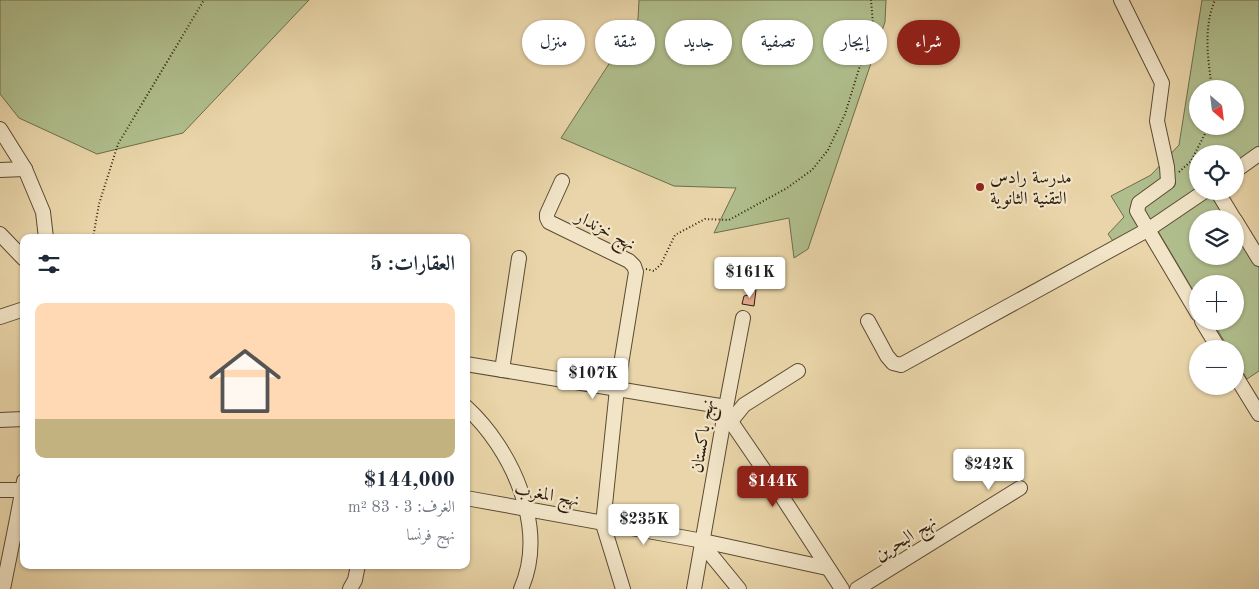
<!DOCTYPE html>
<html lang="ar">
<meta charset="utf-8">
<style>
:root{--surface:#fff;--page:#f2f2f3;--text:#1f2937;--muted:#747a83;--accent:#8f2418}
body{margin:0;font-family:"Old Standard TT",Amiri,serif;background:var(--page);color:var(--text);direction:rtl;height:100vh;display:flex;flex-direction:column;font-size:19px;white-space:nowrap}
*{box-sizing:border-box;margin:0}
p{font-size:16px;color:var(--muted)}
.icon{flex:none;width:28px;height:28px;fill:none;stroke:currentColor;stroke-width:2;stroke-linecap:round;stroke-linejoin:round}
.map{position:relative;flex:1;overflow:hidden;direction:ltr}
.drawer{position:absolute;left:20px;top:234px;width:450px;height:335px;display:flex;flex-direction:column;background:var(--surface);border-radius:10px;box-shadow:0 1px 4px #0004;direction:rtl}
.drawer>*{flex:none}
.top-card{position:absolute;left:485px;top:20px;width:475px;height:45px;direction:rtl;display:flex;gap:10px}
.needle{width:32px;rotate:152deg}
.fabs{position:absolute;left:1189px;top:80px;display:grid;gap:10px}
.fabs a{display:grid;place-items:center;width:55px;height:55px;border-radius:50%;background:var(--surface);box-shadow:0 1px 4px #0004;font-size:25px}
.price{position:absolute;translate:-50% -42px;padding:0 11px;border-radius:5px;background:#fff;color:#222;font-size:16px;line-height:32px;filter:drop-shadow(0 1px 2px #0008)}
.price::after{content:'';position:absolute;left:50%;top:30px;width:15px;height:11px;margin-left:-8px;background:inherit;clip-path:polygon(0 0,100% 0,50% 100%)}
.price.selected{background:var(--accent);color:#fff}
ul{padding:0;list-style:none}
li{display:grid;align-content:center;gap:10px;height:265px;padding:0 15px}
li span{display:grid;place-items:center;height:155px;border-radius:10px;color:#555}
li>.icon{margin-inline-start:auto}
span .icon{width:90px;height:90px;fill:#fffc;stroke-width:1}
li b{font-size:21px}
h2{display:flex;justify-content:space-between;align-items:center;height:60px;padding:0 15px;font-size:21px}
.pill{padding:0 18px;border-radius:22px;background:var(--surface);box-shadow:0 1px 4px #0004;font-size:18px;line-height:45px}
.pill.selected{background:var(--accent);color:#fff}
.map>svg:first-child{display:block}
</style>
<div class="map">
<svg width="1259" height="589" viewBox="0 0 1259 589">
<rect width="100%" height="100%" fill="#e9d5a9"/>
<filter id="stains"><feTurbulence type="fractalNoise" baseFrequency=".004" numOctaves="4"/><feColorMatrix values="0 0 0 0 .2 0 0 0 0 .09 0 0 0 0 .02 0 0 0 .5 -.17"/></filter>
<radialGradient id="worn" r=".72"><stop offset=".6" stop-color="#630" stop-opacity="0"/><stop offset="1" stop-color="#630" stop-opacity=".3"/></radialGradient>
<g fill="#b0be8d" stroke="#6e6d4c" fill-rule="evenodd">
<polygon points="0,0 309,0 183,133 97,154 19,118 0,94"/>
<polygon points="639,0 886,0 885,22 808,249 794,258 789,218 714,233 736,188 674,186 561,138 638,19"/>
<path d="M1202 0H1259V161L1235 178V154H1198V191H1217L1227 219H1198V256H1235V231L1259 268V371L1247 379 1235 359V349H1229L1212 321H1235V284H1198L1197 297 1155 226 1120 251 1108 234 1124 217 1111 196 1151 175 1179 145ZM1198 89H1235V126H1198Z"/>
</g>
<polygon fill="#e6aa8f" stroke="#2c1c0c" points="756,290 754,306 742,304 744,296 748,295 748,292"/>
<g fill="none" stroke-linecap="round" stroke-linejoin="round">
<g stroke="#5b4a33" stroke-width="16">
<g id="minor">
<polyline points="1121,0 1162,83 1157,121 1167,167 1168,182 1139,203 1137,211 1198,314"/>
<polyline points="0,129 25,169 43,212 46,238"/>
<polyline points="0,170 25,169"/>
<polyline points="1235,171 1259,154"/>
<polyline points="562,181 547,214 547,218 549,222 629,261 634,266 636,272 617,389 603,524 623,589"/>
<polyline points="1217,191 1234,219"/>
<polyline points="1235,220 1259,259"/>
<polyline points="0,234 24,259"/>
<polyline points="0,317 24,309"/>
<polyline points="868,321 887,356 893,363 901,365 1149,229 1205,191"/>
<polyline points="1202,321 1219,349"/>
<polyline points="466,364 726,407"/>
<polyline points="502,370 519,258"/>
<polyline points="1235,375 1259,414"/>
<path d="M466 407C512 449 548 528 521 589"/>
<polyline points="725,413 777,489 842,589"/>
<polyline points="0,420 24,419"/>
<polyline points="731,421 744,405 798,371"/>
<polyline points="0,490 22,490"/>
<polyline points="466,498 703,541 827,568"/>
<polyline points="703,545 739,589"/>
<path d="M3 589C10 553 18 517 24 481"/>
<polyline points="350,589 355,580 358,565"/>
<polyline points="694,589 726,407 743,318"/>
<polyline points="857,589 1020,488"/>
</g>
</g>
<g stroke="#2c1c0c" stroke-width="2" stroke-dasharray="1 2.5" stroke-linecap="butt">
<path d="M1212 89C1208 59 1203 28 1215 0"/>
<polyline points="1179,172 1191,161 1209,126"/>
<polyline points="93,238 99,204 118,144 204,0"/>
<polyline points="646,269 654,271 661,264 675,235 705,219 729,220 787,188 812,170 828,150 845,114 873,24 871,0"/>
</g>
<use href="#minor" stroke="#f1e4c7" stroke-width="14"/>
</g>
<circle fill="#8f2418" stroke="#f1e4c7" stroke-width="2" cx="980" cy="187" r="5"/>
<g text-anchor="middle" stroke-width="4.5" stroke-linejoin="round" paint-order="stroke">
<g font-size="18" fill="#2c1c0c" stroke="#f1e4c7" text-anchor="start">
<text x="990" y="183">مدرسة رادس<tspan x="990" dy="21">التقنية الثانوية</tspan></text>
</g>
<g font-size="18" fill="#2c1c0c" stroke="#f1e4c7">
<text transform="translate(606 230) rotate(28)" y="6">نهج خزندار</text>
<text transform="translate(702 436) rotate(-81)" y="6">نهج باكستان</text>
<text transform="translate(547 494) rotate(11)" y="6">نهج المغرب</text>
<text transform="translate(905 538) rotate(-32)" y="6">نهج البحرين</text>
</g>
</g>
<rect width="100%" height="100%" filter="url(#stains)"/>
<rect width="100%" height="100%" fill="url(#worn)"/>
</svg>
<div class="fabs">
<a><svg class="needle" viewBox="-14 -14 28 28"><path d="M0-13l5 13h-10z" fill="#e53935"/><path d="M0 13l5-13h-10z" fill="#747a83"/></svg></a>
<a><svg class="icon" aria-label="locate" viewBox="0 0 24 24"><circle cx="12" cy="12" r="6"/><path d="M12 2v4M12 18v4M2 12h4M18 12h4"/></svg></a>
<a><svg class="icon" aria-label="layers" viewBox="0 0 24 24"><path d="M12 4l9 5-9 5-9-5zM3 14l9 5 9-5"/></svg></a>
<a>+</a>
<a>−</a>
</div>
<b class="price" style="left:750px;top:299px">$161K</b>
<b class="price" style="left:593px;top:400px">$107K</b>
<b class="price" style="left:989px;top:491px">$242K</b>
<b class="price selected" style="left:773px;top:508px">$144K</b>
<b class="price" style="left:644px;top:546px">$235K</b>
<div class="top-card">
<a class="pill selected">شراء</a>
<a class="pill">إيجار</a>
<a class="pill">تصفية</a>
<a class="pill">جديد</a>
<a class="pill">شقة</a>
<a class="pill">منزل</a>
</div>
<section class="drawer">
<h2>العقارات: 5<svg class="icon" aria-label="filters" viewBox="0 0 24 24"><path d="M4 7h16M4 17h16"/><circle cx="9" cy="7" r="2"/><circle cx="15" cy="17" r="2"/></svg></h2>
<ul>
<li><span style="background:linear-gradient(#ffd9b3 75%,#c2b280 0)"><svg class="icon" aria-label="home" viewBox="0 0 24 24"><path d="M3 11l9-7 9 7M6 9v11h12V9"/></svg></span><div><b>$144,000</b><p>الغرف: 3 · 83 m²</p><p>نهج فرنسا</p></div></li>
</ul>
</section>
</div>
